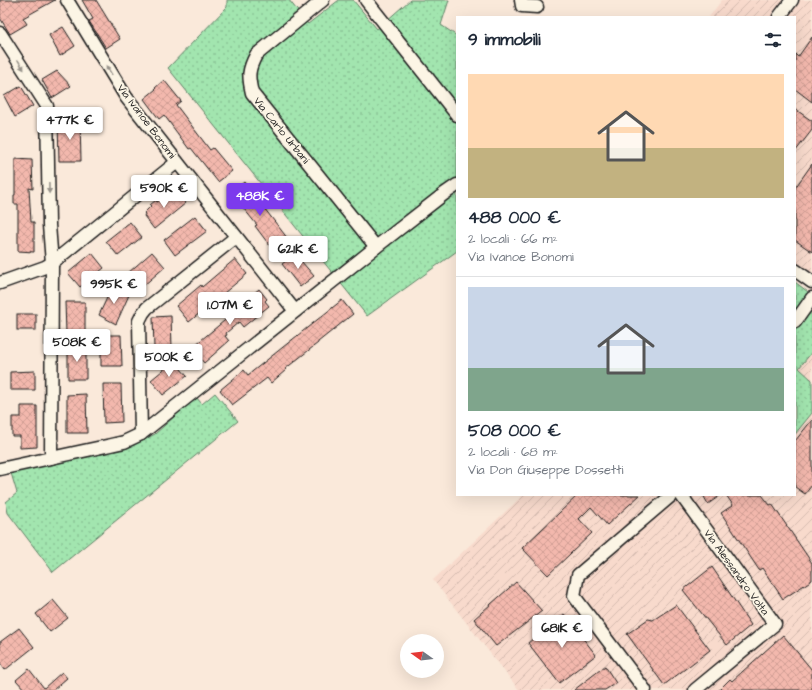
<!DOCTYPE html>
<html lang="it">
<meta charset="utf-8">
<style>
:root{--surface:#fff;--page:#f2f2f3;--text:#1f2937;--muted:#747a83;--line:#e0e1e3;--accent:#7c3aed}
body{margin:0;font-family:"Architects Daughter",sans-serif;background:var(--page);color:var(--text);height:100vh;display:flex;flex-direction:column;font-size:15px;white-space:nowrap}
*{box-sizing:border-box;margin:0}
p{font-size:13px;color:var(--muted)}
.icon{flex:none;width:22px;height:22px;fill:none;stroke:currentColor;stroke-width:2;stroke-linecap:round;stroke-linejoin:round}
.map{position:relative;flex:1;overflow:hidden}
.side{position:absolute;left:456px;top:16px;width:340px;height:480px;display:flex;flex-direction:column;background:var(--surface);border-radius:0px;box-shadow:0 4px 16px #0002}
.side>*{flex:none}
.needle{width:26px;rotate:284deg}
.controls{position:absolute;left:400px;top:634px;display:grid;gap:8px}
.controls a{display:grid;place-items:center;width:44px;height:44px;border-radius:50%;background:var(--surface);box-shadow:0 4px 16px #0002;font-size:20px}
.price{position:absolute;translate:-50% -34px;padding:0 9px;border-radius:4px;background:#fff;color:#222;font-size:13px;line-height:26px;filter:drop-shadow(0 1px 2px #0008)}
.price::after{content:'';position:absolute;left:50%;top:24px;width:12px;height:9px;margin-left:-6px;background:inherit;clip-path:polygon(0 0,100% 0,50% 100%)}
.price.selected{background:var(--accent);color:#fff}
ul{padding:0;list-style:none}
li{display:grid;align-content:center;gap:8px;height:212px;padding:0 12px}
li+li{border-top:1px solid var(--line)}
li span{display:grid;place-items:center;height:124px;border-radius:0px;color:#555}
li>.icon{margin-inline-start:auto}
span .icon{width:72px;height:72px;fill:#fffc;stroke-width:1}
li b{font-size:17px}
h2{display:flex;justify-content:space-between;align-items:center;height:48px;padding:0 12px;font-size:17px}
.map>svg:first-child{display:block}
</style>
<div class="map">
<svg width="812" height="690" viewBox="0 0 812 690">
<defs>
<pattern id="industrial-furrows" width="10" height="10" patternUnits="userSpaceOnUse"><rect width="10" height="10" fill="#f8dacc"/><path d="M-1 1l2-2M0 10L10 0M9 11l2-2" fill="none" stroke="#d4baaf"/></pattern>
<pattern id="grass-dots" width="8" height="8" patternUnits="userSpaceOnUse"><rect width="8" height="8" fill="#a2e5af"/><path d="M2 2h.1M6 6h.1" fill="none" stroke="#8bc496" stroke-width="1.8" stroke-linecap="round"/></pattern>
<pattern id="building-cross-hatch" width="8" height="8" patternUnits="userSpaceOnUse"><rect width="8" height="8" fill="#f3b8ad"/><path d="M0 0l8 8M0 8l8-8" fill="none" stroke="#d09e94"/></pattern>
</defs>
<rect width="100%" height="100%" fill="#fae9da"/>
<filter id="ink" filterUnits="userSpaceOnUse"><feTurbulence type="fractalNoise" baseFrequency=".025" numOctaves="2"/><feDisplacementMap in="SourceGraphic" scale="8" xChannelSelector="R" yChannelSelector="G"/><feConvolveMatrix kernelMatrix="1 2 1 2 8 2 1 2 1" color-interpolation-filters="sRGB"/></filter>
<g filter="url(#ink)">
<g fill="url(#industrial-furrows)">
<polygon points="722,0 812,0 812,282 795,270 795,17 709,17"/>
<polygon points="812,352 812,380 799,368"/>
<polygon points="812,413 812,690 519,690 433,580 523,495 795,495 795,434"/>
</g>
<g fill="url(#grass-dots)" stroke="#5f8066">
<polygon points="227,0 289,0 308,24 339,0 353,0 377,29 410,0 449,0 441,25 457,36 457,251 367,316 168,68 227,7"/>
<polygon points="795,282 812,295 812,352 799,368 812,380 812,413 795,434"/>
<polygon points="215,393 238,421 53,572 8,513 6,502 17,493 11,473 128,448 155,434 196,397 202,404"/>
</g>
<g fill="url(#building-cross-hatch)" stroke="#1c1c1c">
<polygon points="0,0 55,0 23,18 27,24 10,34 0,18"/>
<polygon points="82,0 96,0 120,39 106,48 89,21 93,19"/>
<polygon points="63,27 75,46 60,56 49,35"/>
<polygon points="812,37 812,102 795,89 795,54 798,57"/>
<polygon points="57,71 71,86 52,98 42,80"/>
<polygon points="164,80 181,101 176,105 210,150 213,148 232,171 218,182 191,148 189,149 164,115 159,119 144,99 156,89 155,88"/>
<polygon points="21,86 33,106 15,117 4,96"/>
<polygon points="795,109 812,121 812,130 795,152"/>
<polygon points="80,120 81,161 59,161 58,121"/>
<polygon points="15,159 32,160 33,189 29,188 31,222 34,222 34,252 18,251 18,204 14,204 14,195 15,195"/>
<polygon points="812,164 812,252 795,240 795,188"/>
<polygon points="244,182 288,239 273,250 255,226 257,225 231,193"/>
<polygon points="176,191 186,203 154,229 144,216 145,214 144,213 151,206 150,205 156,200 157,202 162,198 164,201"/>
<polygon points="195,216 207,231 175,255 164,240"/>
<polygon points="130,222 142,237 118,256 106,241"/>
<polygon points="152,252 165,267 143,286 140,286 128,273"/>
<polygon points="92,253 104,268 80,287 68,273"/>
<polygon points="295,254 314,276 300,287 282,264"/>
<polygon points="235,259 247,274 189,322 176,306 201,285 202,287"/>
<polygon points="112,287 129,295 116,324 99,315"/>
<polygon points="259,289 267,299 265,301 269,306 243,327 239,322 226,333 227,335 225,336 229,341 204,363 200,358 197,360 189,350 230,316 229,314"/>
<polygon points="342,300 353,314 318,342 318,343 285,369 286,370 271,383 267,378 232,405 220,390 244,370 248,375"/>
<polygon points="65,302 85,302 85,333 66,333"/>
<rect x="17" y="314" width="19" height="16"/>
<polygon points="171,316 172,348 154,348 153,317"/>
<polygon points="101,335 121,335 122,366 101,366"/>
<polygon points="86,343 86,379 68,379 68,348 84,348"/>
<polygon points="174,361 187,376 163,395 151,380"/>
<polygon points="35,371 35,390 10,390 10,372"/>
<polygon points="103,384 121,384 122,422 104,423"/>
<polygon points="86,394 87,433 67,433 67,395"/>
<polygon points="21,406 37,406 37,447 20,448 20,436 12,436 12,417 21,417"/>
<polygon points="812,420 812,485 805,494 795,487 795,441"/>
<polygon points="578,495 640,495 607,525 591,507 579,519 592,533 548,575 522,548"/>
<polygon points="703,495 721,495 708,504"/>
<polygon points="726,495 762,495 770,505 772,504 812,563 812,580 783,599 762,568 759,570 721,513 733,505"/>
<polygon points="712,567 751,625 727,645 683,590"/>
<polygon points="516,582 542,611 496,646 474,619"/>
<polygon points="53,600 68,618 50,632 36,614"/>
<polygon points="676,605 710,650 664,685 627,634 648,619 653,620"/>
<polygon points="564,614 596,655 559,683 528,643"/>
<polygon points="19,628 34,647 5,670 0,663 0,642"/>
<polygon points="783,635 812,670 812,690 719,690 730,679 732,681"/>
<polygon points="605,666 616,683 605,690 574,690"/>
<polygon points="29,669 44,688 62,672 67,678 53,690 25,690 16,680"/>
</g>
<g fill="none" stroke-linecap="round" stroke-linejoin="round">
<g stroke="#1c1c1c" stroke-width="15">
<g id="minor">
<polyline points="67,0 126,97 295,311"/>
<path d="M323 0 256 55C248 70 248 76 252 93L376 247"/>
<polyline points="366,0 457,115"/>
<polyline points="521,0 522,6 537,7"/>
<polyline points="779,17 792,0"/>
<polyline points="0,33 47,106 49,225 52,263 51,458"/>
<polyline points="795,270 812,282"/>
<polyline points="0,283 45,267 52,263 177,162"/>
<polyline points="795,322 812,298"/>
<polyline points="141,434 139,321 143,313 147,308 236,237"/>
<polyline points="0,469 111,445 124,442 141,434 376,247 444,194 457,185"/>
<polyline points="681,495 775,624 695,690"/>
<polyline points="645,690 574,596 578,575 672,495"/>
</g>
</g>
<use href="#minor" stroke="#fcf5e5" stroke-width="12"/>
</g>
<defs><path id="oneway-solid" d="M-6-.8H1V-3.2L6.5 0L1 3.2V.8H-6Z"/></defs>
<g fill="#97938b">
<use href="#oneway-solid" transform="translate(21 65) rotate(58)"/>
<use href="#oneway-solid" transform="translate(109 70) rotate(-121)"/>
<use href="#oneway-solid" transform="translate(49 188) rotate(89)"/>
</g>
</g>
<g text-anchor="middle" stroke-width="3.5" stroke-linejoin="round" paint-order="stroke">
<g font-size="11" fill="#1c1c1c" stroke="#fcf5e5">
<text transform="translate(147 121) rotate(53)" y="4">Via Ivanoe Bonomi</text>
<text transform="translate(282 130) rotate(51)" y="4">Via Carlo Urbani</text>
<text transform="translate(737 572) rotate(54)" y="4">Via Alessandro Volta</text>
</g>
</g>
</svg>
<div class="controls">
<a><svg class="needle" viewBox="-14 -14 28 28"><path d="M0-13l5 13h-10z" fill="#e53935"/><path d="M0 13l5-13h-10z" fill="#747a83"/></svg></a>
</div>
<b class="price" style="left:70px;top:141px">477K €</b>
<b class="price" style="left:164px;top:209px">590K €</b>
<b class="price selected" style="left:260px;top:217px">488K €</b>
<b class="price" style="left:298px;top:270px">621K €</b>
<b class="price" style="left:114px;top:305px">995K €</b>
<b class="price" style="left:230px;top:326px">1.07M €</b>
<b class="price" style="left:77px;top:363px">508K €</b>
<b class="price" style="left:169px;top:378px">500K €</b>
<b class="price" style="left:562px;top:649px">681K €</b>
<section class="side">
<h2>9 immobili<svg class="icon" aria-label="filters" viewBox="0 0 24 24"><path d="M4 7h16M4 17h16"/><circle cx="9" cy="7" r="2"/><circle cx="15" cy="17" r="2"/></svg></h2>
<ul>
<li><span style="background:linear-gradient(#ffd9b3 60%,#c2b280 0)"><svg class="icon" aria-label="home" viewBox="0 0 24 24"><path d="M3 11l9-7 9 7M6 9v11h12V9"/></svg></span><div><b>488 000 €</b><p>2 locali · 66 m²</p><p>Via Ivanoe Bonomi</p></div></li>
<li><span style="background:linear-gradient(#c9d6e8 65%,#7fa58c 0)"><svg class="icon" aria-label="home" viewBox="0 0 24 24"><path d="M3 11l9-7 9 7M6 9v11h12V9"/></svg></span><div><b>508 000 €</b><p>2 locali · 68 m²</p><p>Via Don Giuseppe Dossetti</p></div></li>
</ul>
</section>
</div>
